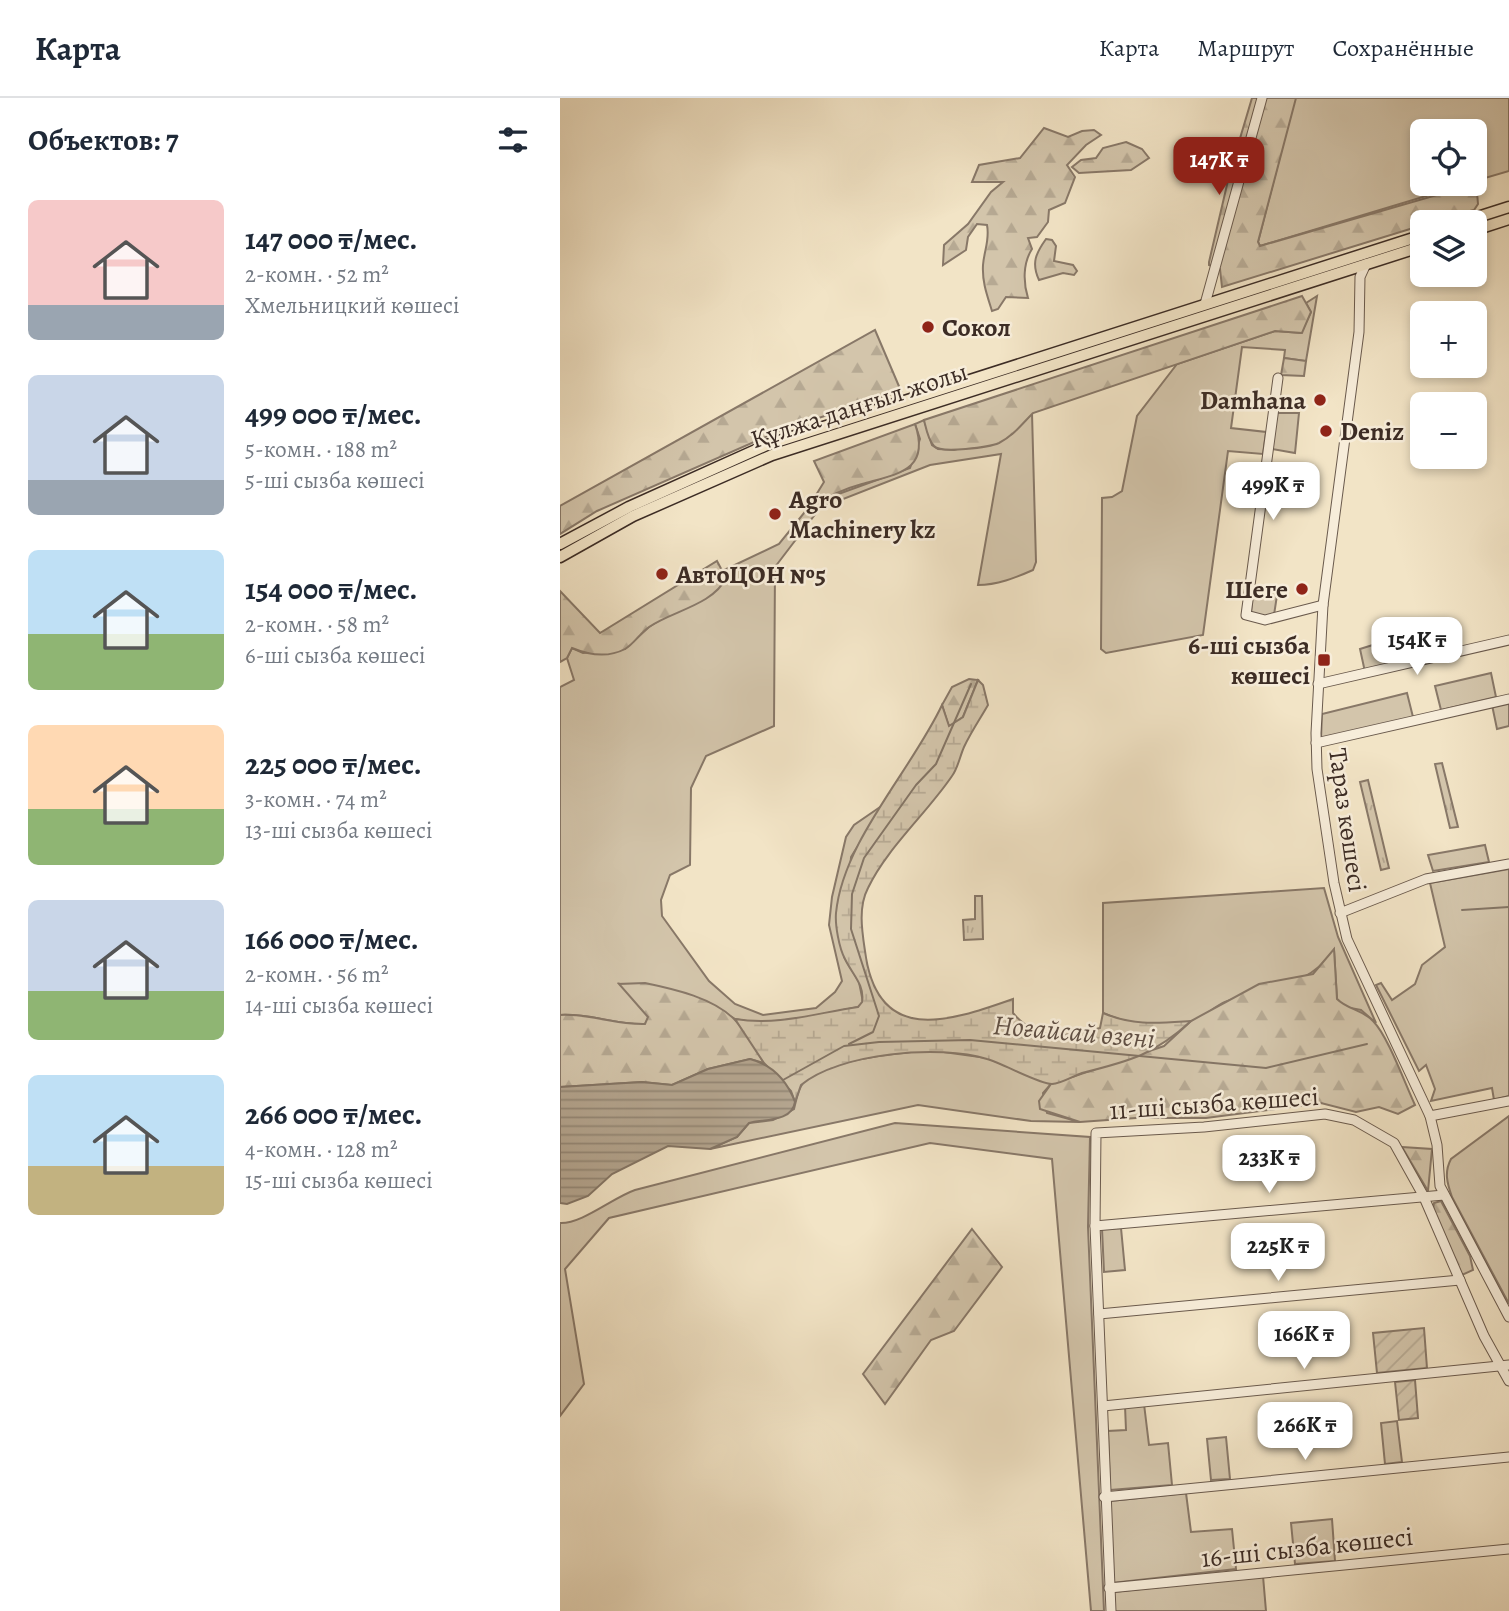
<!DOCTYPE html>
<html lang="ru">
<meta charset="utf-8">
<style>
:root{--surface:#fff;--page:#f2f2f3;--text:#1f2937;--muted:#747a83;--line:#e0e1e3;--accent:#8f2418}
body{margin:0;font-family:Alegreya,serif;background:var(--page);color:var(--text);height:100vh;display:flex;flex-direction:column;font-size:26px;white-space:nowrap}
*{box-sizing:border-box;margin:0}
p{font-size:23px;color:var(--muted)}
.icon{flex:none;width:38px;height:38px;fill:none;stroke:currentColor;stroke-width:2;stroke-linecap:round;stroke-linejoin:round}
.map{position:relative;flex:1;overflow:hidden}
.side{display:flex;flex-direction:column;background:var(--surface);width:560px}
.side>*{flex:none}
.fabs{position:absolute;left:850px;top:21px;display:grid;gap:14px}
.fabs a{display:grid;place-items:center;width:77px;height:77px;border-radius:10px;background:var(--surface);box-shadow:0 4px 10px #0003;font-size:35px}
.price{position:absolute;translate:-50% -60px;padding:0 16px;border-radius:14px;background:#fff;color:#222;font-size:23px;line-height:46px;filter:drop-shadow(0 2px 4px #0008)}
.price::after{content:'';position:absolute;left:50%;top:42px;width:21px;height:16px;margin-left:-10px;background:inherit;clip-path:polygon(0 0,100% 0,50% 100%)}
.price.current{background:var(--accent);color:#fff}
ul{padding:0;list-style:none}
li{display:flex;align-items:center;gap:21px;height:175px;padding:0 28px}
li span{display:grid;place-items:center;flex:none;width:196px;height:140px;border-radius:10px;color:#555}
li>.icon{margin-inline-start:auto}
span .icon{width:84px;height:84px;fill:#fffc;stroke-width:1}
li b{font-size:30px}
h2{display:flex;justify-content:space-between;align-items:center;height:84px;padding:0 28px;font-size:30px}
header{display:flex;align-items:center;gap:42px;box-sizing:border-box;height:98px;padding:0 35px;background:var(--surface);border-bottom:2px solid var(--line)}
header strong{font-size:33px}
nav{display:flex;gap:38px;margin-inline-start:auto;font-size:24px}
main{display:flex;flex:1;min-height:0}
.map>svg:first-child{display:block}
</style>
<header>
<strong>Карта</strong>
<nav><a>Карта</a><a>Маршрут</a><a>Сохранённые</a></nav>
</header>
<main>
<section class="side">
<h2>Объектов: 7<svg class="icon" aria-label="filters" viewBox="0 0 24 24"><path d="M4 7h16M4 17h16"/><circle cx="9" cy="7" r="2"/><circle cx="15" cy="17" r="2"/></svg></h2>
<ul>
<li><span style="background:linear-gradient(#f6c9c9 75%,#9aa5b1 0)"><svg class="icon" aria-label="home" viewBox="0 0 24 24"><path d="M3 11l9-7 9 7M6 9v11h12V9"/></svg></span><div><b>147 000 ₸/мес.</b><p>2-комн. · 52 m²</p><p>Хмельницкий көшесі</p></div></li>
<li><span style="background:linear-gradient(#c9d6e8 75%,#9aa5b1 0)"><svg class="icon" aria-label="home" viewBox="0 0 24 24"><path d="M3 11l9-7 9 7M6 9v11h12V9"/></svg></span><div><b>499 000 ₸/мес.</b><p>5-комн. · 188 m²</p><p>5-ші сызба көшесі</p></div></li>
<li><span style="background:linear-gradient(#bfe0f5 60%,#8fb573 0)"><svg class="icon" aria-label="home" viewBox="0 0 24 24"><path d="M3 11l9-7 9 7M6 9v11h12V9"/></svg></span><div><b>154 000 ₸/мес.</b><p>2-комн. · 58 m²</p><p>6-ші сызба көшесі</p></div></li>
<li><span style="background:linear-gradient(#ffd9b3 60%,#8fb573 0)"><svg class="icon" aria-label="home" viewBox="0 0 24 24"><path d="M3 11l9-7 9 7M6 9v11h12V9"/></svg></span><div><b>225 000 ₸/мес.</b><p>3-комн. · 74 m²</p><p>13-ші сызба көшесі</p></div></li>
<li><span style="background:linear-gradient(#c9d6e8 65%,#8fb573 0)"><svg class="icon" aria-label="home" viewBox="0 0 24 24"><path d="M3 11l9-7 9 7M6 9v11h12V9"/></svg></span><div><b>166 000 ₸/мес.</b><p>2-комн. · 56 m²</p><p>14-ші сызба көшесі</p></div></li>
<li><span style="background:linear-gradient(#bfe0f5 65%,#c2b280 0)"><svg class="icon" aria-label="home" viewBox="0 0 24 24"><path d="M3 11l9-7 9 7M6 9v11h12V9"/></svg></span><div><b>266 000 ₸/мес.</b><p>4-комн. · 128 m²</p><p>15-ші сызба көшесі</p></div></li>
</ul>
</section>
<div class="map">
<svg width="949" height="1513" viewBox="0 0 949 1513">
<defs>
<pattern id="forest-firs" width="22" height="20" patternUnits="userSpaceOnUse" patternTransform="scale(1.75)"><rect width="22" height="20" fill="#d3c5ab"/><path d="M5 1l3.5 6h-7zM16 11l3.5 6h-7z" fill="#b6a993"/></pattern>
<pattern id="wetland-marsh" width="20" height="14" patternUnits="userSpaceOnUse" patternTransform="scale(1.75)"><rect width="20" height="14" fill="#d3c5ab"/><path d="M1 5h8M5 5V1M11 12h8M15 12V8" fill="none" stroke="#b6a993"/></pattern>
<pattern id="park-tufts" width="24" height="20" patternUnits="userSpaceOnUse" patternTransform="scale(1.75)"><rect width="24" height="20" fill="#d3c5ab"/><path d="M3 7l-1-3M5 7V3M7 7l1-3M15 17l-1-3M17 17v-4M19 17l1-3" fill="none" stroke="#b6a993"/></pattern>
<pattern id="garden-furrows" width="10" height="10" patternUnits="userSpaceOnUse" patternTransform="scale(1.75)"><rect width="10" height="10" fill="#d3c5ab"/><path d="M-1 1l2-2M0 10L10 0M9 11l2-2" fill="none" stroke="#b6a993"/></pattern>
<pattern id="water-rules" width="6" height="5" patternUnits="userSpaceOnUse" patternTransform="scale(1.75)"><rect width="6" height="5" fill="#b4a58f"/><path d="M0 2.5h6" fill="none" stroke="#948775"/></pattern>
</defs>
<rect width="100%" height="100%" fill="#f2e4c6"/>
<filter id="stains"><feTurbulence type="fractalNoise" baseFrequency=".00286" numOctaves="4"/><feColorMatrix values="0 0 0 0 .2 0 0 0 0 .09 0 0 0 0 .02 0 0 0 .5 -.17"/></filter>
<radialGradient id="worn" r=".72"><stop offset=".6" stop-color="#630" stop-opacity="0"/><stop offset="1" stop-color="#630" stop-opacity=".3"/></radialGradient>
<g fill="#d3c5ab" stroke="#887868" stroke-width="2">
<polygon points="735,0 949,0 949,73 915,83 915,33 863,33 863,86 906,86 700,148 698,144"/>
<polygon points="757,198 746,263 724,260 725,252 682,249 671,330 706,334 703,356 668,353 643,537 546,555 541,551 542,400 552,399 562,393 577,318 617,266 715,233 741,235 751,214 746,205"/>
<path d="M472 315 476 464 473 472C455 480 437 487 418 487L441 356 370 367 260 410 215 469 214 628 146 658 131 690 130 767 110 777 101 802 102 818 149 883 175 906 203 917 256 910 275 894 282 883 269 827 272 799 286 739 294 727 323 707 291 759 284 859 299 884 303 904 298 909 243 920 198 925 175 921 152 907 60 886 89 919 85 926C56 927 29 915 0 917V589L14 582 7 560 12 550 23 555 65 551 89 529 166 480 162 473 219 446 248 410 262 402 350 370 360 341 355 326 364 322 372 347 378 351 394 352 452 336Z"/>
<polygon points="716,315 739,315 735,355 712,351"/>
<polygon points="693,489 718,491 714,517 704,519 691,515"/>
<polygon points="835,540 841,565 805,574 800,551"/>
<polygon points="931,575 936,599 881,612 875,588"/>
<polygon points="847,595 853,619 761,641 762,616"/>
<polygon points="949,603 949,628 937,631 932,607"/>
<polygon points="925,747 929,764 873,773 868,757"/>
<polygon points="949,771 949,998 934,1002 932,990 871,1003 875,991 866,967 859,973 816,887 821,885 832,902 855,886 862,867 885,849 870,785"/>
<path d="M764 790 778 839 816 925 801 912 785 909 777 901 774 852C744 894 708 886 665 904 654 909 644 919 632 923 607 932 567 926 543 915V805Z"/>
<path d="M369 952 427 960 491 986 483 995 487 1015 520 1024 471 1023 358 1007 150 1051 177 1039 189 1025 213 1022 234 1011C236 1003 238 991 243 985 265 961 337 956 369 952Z"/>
<path d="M949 1018V1206L892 1099C887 1085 884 1074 891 1061Z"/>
<path d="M335 1025 530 1039 528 1129 544 1513H531L492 1061 370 1045 49 1120 5 1171 24 1286 0 1318V1125C22 1126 52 1100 75 1092Z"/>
<polygon points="561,1130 565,1172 544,1174 542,1131"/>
<polygon points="584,1306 589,1347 608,1345 612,1387 550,1392 548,1333 566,1332 565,1308"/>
<polygon points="837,1323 842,1364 825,1366 821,1325"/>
<polygon points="666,1339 670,1381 651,1382 647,1341"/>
<polygon points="626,1395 631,1434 672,1431 676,1471 552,1485 550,1403"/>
<polygon points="772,1421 775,1463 735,1466 731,1425"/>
<polygon points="703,1478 706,1513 555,1513 553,1494"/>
</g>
<g fill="url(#forest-firs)" stroke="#887868" stroke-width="2">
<polygon points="692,0 736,0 698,144 700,148 915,86 916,83 918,106 914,112 863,124 863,127 662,189 660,171 649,167 649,164 670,74"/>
<path d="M484 30 508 39 522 33 534 32 541 37 526 47 507 67 515 79 505 105 489 112 488 124 477 139 468 140 472 151C463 165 463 184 468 200L446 199 438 211 432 213C427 197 422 184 423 167 424 153 430 142 427 127L417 126 408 139 406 152 383 167 384 147 408 126 431 94 443 84H412L419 67 460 60Z"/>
<polygon points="566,44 582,51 589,60 571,72 519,75 512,69 521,62 536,60 543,50"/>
<path d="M486 141 492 142 496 148 494 163 513 167 517 173 514 177 503 175 479 182C471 165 476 155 486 141Z"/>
<path d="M742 198 751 214 742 235 715 233 473 315C462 326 453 338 439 345 430 349 381 356 374 348 368 342 366 330 364 322Z"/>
<polygon points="315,232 341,293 219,333 37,413 0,436 0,408"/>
<polygon points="724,260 746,263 744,278 721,277"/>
<path d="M355 326C371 373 337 376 302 386 283 391 265 400 248 410L264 384 254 363Z"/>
<path d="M157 463 166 480C153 507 112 513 89 529 80 535 74 546 65 551 48 560 29 557 12 550L7 560 0 564V493L40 535Z"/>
<polygon points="409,581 418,582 403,619 389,629 382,607 392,589"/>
<path d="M774 851 777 901C788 912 802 911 813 923 828 938 845 986 855 1007L838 1016 819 1009 796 1014 761 1005 646 1020H576L520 1024 480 1011 479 1003 491 986 604 948 631 923 699 886 753 876Z"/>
<path d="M85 885C114 891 155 900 176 923 187 935 196 951 204 965L190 961 148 971 112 987 82 984 0 989V917C29 915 56 927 85 926L88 919 59 886Z"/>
<polygon points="842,1049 872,1051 868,1093"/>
<polygon points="881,1103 910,1158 913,1172 902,1177 873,1111 874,1105"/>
<polygon points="412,1131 442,1169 394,1233 371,1242 325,1306 303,1276"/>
</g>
<path fill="url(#wetland-marsh)" stroke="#887868" stroke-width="2" d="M418 582 423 587 428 607C420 621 411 634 404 649 400 658 398 670 392 678 367 715 327 750 308 790 298 809 302 833 305 853 317 948 388 924 453 901V915C477 944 508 939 540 930L543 915C573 928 599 925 631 923 594 957 570 963 522 975 513 978 501 986 492 986 479 986 442 965 427 961 380 946 279 955 241 987L235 1004 231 993 204 965 175 921C218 928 256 915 298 909L302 904C305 887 292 876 285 861 279 850 275 827 276 815 283 743 351 673 382 607L389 628 403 619Z"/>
<g fill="url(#park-tufts)" stroke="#887868" stroke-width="2">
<polygon points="882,665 898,729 890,730 875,666"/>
<polygon points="808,682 829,770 821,772 800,684"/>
<polygon points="415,798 422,798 423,841 404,842 403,822 415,821"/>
</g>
<g fill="url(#garden-furrows)" stroke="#887868" stroke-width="2">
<polygon points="864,1230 867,1270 817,1275 813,1235"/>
<polygon points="855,1282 858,1320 839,1322 835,1284"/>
</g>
<path fill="url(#water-rules)" stroke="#847565" stroke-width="2" d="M190 961C213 967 227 983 235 1004 232 1024 204 1021 189 1025L177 1039 150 1051 108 1048 52 1076 28 1098 7 1106 0 1105V989L82 984 112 987 148 971Z"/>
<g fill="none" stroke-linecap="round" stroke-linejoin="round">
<g stroke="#847565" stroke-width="2">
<polyline points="902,812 949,809"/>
<polyline points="289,946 313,934 319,918 291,831 292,796 304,760 356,687 376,666 411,586"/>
<polyline points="223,982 284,948 319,944 410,942 706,970 807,946"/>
</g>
<g stroke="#6a5a4d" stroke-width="11">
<g id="minor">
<polyline points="806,166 800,179 799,234 763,507 756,635 757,671 774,785 787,841 870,1018 877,1047 880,1088 949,1219"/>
<polyline points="645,206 702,0"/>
<polyline points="718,280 686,517 705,522 763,507"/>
<polyline points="758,586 949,542"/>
<polyline points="756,645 949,601"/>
<polyline points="780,815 866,781 949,766"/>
<polyline points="870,1018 949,1003"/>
<polyline points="535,1128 884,1097"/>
<polyline points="539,1216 900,1182"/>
<polyline points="543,1308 949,1267"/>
<polyline points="544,1399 949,1359"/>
<polyline points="549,1490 949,1451"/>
<polyline points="551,1513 535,1128 536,1035 644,1029 765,1016 794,1022 834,1045 863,1097 924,1238 949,1283"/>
</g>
</g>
<g stroke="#3c2c25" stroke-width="13">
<g id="major">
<polyline points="902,124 949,109"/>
<polyline points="915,132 949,121"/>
<polyline points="0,446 69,409 207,347 863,137"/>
<polyline points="0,459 73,418 212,357 863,148"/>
</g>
</g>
<use href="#minor" stroke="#f7edda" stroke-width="9"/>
<use href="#major" stroke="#f2e4c6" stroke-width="10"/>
</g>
<g fill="#8f2418" stroke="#f7edda" stroke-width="2.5">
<circle cx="368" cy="229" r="7"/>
<circle cx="760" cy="302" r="7"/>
<circle cx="766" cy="333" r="7"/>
<circle cx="215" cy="416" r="7"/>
<circle cx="102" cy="476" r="7"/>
<circle cx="742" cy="491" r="7"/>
<rect x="757" y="555" width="14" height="14" rx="3.5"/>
</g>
<g text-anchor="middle" stroke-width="5" stroke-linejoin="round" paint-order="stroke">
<g font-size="26" font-weight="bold" fill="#3c2c25" stroke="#f7edda" text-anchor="start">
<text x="382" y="238">Сокол</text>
<text x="746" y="311" text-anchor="end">Damhana</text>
<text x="780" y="342">Deniz</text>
<text x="229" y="410">Agro<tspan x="229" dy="30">Machinery kz</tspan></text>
<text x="116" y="485">АвтоЦОН №5</text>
<text x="728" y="500" text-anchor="end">Шеге</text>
<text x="750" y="556" text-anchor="end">6-ші сызба<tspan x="750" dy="30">көшесі</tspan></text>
</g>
<g font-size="26" fill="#3c2c25" stroke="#f7edda">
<text transform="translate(299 307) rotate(-18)" y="9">Құлжа даңғыл жолы</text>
<text transform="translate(788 722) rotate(82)" y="9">Тараз көшесі</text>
<text transform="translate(654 1005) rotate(-4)" y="9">11-ші сызба көшесі</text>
<text transform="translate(747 1449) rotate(-6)" y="9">16-ші сызба көшесі</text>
</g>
<g font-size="28" font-style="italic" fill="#605045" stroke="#f7edda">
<text transform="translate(514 933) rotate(5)" y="10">Ноғайсай өзені</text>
</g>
</g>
<rect width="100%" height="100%" filter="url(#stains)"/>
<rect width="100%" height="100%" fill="url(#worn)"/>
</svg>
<div class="fabs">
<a><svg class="icon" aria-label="locate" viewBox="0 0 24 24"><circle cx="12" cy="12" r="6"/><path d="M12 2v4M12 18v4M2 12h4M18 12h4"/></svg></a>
<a><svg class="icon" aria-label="layers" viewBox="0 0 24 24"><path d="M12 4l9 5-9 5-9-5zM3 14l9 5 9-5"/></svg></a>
<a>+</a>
<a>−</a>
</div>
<b class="price current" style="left:659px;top:99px">147K ₸</b>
<b class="price" style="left:713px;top:424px">499K ₸</b>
<b class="price" style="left:857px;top:579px">154K ₸</b>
<b class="price" style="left:709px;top:1097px">233K ₸</b>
<b class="price" style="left:718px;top:1185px">225K ₸</b>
<b class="price" style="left:744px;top:1273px">166K ₸</b>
<b class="price" style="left:745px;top:1364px">266K ₸</b>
</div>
</main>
